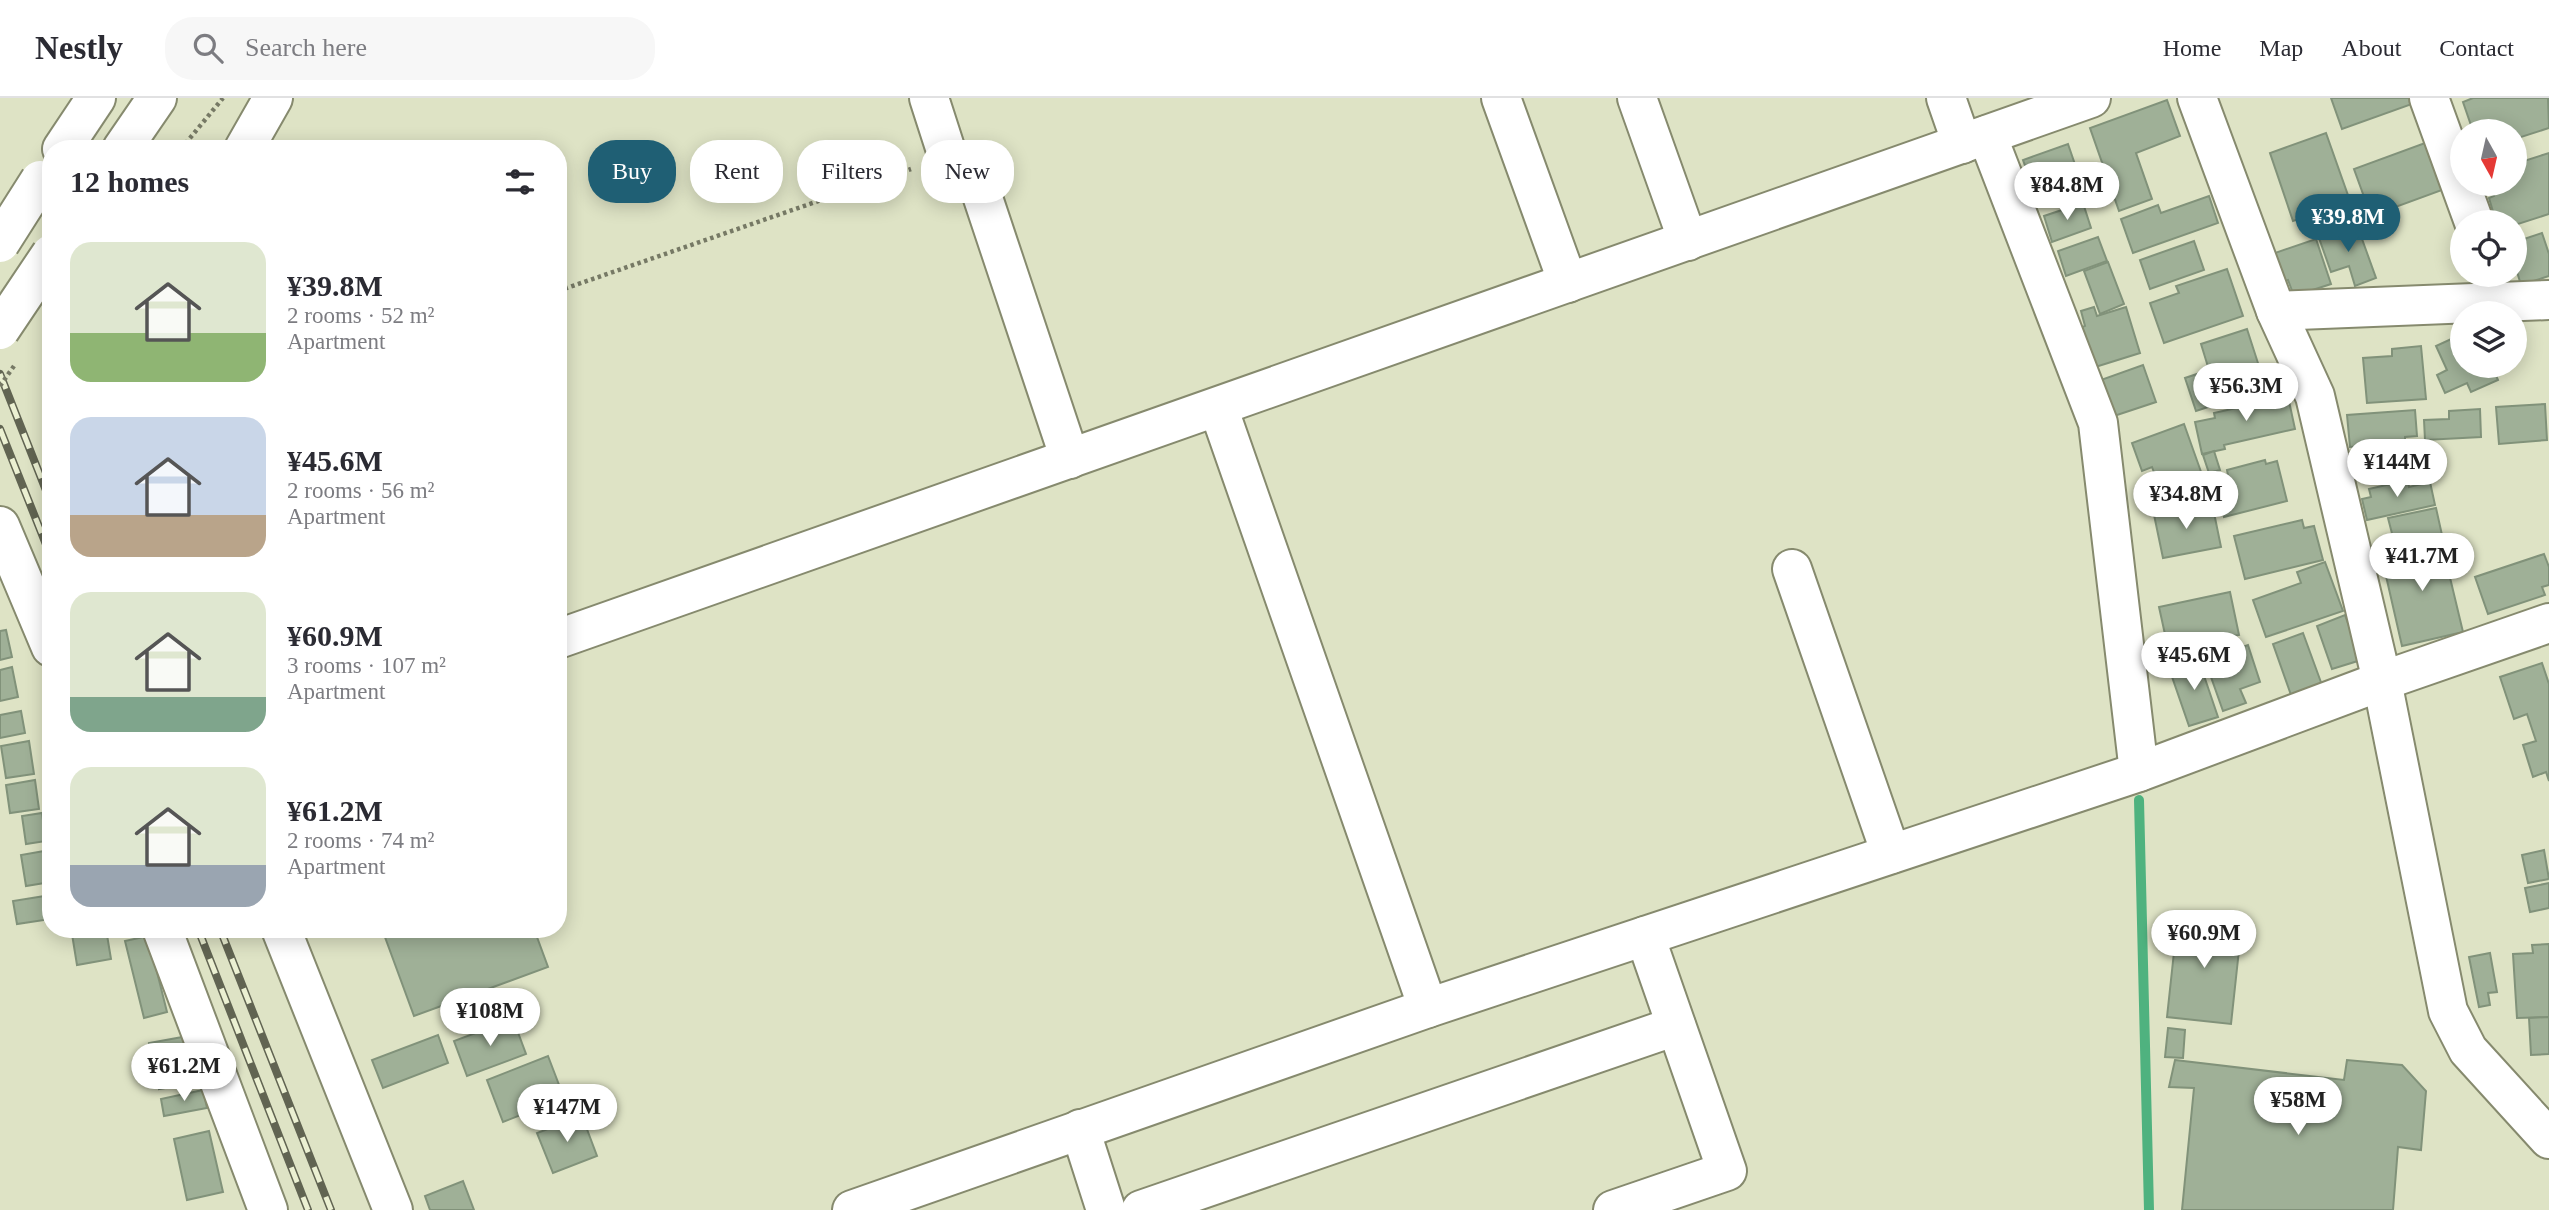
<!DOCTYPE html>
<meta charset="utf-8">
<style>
:root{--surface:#fff;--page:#f7f7f7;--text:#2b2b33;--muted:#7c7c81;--line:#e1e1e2;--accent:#1f5f74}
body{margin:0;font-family:Georgia,serif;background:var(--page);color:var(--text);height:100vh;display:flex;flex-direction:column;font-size:26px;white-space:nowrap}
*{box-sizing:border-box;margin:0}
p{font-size:23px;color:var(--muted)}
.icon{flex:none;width:38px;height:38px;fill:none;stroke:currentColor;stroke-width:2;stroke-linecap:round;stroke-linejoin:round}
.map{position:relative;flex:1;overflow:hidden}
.drawer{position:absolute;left:42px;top:42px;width:525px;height:798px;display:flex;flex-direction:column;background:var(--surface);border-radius:28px;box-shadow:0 4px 18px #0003}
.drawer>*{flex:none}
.hud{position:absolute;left:588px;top:42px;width:665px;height:63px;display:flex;gap:14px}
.needle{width:46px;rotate:172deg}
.fabs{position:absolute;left:2450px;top:21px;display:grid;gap:14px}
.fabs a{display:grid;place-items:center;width:77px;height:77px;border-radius:50%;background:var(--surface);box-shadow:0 4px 18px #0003;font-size:35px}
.price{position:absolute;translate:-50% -60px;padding:0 16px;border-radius:24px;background:#fff;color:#222;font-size:23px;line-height:46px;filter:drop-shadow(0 2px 4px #0008)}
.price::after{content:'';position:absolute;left:50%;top:42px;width:21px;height:16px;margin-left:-10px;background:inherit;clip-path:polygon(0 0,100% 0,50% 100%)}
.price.selected{background:var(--accent);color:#fff}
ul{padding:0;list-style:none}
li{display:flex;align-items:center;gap:21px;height:175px;padding:0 28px}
li span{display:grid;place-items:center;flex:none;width:196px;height:140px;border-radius:21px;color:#555}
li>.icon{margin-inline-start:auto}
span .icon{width:84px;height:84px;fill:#fffc;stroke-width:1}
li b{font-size:30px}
h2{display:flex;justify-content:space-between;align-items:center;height:84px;padding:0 28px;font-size:30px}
.chip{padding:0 24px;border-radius:28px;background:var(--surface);box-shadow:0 4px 18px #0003;font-size:24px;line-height:63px}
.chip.selected{background:var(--accent);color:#fff}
header{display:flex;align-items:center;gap:42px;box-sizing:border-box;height:98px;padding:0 35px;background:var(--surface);border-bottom:2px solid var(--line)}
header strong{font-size:33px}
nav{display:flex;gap:38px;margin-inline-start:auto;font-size:24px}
.search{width:490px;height:63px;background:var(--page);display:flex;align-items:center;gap:18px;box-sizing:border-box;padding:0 24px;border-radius:28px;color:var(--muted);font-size:26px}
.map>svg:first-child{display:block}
</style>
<header>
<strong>Nestly</strong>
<div class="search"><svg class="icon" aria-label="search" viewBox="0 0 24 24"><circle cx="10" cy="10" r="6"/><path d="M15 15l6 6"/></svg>Search here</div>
<nav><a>Home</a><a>Map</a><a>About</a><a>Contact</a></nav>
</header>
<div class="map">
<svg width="2549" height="1112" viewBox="0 0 2549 1112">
<rect width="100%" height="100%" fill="#dee3c5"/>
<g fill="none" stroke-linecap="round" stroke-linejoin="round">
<polyline stroke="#4fb27f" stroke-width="10" points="2139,702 2149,1112"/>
</g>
<g fill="#9fb097" stroke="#81927a" stroke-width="2">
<polygon points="2331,0 2410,0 2412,6 2342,31"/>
<polygon points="2473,0 2548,0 2549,30 2515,41 2515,33 2473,33 2463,4"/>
<polygon points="2167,2 2180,38 2136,55 2152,101 2119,113 2090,30"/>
<polygon points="2326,35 2350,103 2293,123 2270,55"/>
<polygon points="2425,45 2442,92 2371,118 2354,71"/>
<polygon points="2068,46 2082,87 2038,103 2023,62"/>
<polygon points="2549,55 2549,116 2515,127 2515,124 2496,124 2489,100 2494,98 2490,86 2515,86 2515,56 2518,65"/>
<polygon points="2209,98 2218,125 2133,155 2121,121 2158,107 2161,115"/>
<polygon points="2083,105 2091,130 2052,144 2044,118"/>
<polygon points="2357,127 2376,180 2355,188 2349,168 2331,174 2319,140"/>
<polygon points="2542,135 2549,156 2549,178 2521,187 2515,167 2515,144"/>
<polygon points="2098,139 2107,163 2066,178 2058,153"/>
<polygon points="2316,141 2331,186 2294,198 2288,182 2282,184 2272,156"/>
<polygon points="2194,143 2204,172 2150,191 2140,162"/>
<polygon points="2108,164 2124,206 2100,216 2084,173"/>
<polygon points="2227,171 2243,218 2164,245 2150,205 2179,195 2176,188"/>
<polygon points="2094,209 2097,218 2126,209 2140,255 2089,271 2077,231 2085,228 2081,213"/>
<polygon points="2247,231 2266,290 2196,313 2185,280 2209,272 2201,246"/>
<polygon points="2462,236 2462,268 2492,268 2498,282 2471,294 2467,285 2445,295 2437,277 2447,272 2436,248"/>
<polygon points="2421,248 2426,301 2367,305 2363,260 2392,258 2392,251"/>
<polygon points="2143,267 2156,304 2111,319 2098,283"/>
<polygon points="2287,294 2295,331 2224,347 2225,351 2202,356 2195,324 2215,320 2214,315 2263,304 2262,300"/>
<polygon points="2545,306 2547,342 2499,346 2496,309"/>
<polygon points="2480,311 2481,339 2425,342 2424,322 2449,321 2449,313"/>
<polygon points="2415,312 2417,338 2405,339 2405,345 2350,349 2347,317"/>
<polygon points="2184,326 2205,385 2163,399 2152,369 2142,373 2132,345"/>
<polygon points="2214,353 2220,372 2209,375 2203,357"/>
<polygon points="2265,362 2266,366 2277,363 2287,403 2224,419 2215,381 2228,377 2227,372"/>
<polygon points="2408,382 2409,389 2430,384 2435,407 2367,422 2362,401 2371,399 2369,391"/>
<polygon points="2180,405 2183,416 2213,410 2221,449 2163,460 2153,412"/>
<polygon points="2436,410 2442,437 2395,447 2388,420"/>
<polygon points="2302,422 2304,430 2314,428 2323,462 2245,481 2234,438"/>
<polygon points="2441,442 2463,534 2402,548 2381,456"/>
<polygon points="2544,456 2549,469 2549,487 2542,489 2545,497 2488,516 2475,479"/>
<polygon points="2325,464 2343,513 2266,539 2253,502 2301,485 2297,474"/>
<polygon points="2230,494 2239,537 2225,539 2227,547 2170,559 2159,509"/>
<polygon points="2345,517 2361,562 2332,571 2317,528"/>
<polygon points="6,532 12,559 0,562 0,533"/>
<polygon points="2303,535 2322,587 2291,597 2273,546"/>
<polygon points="2248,547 2260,584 2240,591 2246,605 2223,613 2205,562"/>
<polygon points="2198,560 2218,619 2189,628 2169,570"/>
<polygon points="2542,565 2549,586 2549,683 2546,674 2533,679 2523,647 2536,643 2527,616 2514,621 2500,579"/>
<polygon points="12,569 18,599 0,603 0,572"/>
<polygon points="21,613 25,635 0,640 0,617"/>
<polygon points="29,643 34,676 6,680 1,648"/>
<polygon points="35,682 39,711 10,715 6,687"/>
<polygon points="42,715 46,743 26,746 22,718"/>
<polygon points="50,752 51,784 26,788 21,757"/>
<polygon points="2544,752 2549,781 2528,785 2522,757"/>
<polygon points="2549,785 2549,810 2530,814 2525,790"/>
<polygon points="51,797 51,821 17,826 13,803"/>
<polygon points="2178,817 2242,824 2231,926 2167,919"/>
<polygon points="106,831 111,861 77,867 72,836"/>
<polygon points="382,831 534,831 548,869 414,918"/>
<polygon points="148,838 167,914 144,920 125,843"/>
<polygon points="2549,846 2549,919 2517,920 2513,856 2533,855 2532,847"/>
<polygon points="2490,855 2497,894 2488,895 2490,907 2479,909 2469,859"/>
<polygon points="2549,919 2549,956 2531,957 2529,920"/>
<polygon points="513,921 526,956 467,978 454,943"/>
<polygon points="2168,930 2185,932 2183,960 2165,959"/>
<polygon points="438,937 448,965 383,990 372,962"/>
<polygon points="188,938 191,958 152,964 149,945"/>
<polygon points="548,958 564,1000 503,1024 487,982"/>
<polygon points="2175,962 2344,982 2347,962 2402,967 2426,993 2421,1052 2398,1049 2393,1112 2182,1112 2194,990 2169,989"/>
<polygon points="197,965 200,984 159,991 155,971"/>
<polygon points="203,992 207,1010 164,1018 161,1001"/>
<polygon points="582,1018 597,1058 553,1075 537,1035"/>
<polygon points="209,1033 223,1094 187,1102 174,1041"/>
<polygon points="463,1083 474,1112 430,1112 425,1098"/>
</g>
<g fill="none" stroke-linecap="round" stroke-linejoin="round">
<g stroke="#868a6e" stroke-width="42">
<g id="minor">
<polyline points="929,0 948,59 977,82 1070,361"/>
<polyline points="1501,0 1568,185"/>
<polyline points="1637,0 1688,143"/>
<polyline points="1946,0 1962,46"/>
<polyline points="2197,0 2276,213 2315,298 2382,583 2448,913 2468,952 2549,1041"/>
<polyline points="2429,0 2474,124"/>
<polyline points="1987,37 2098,325 2139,674"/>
<polyline points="244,51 273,0"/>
<polyline points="2276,213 2549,202"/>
<polyline points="1218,309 1428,910"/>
<polyline points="0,428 51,549"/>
<polyline points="1792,471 1891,756"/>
<polyline points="558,541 2091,0"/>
<polyline points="162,831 268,1112"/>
<polyline points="281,831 393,1112"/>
<polyline points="1080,1031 1106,1112"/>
<polyline points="852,1112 1428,910 2139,674 2382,583 2549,525"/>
<polyline points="1141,1112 1676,928"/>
<polyline points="1613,1112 1727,1073 1645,838"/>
</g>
</g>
<g stroke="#868a6e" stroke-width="42">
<g id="highway">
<polyline points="62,51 96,0"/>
<polyline points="122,51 157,0"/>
</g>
</g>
<g stroke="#767965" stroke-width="4.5" stroke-dasharray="3.5 3.5" stroke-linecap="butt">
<polyline points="181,51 223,0"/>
<polyline points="558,193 911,71"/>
</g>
<use href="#minor" stroke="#fff" stroke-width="38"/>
<use href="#highway" stroke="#fff" stroke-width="38"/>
<g stroke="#616452" stroke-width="8">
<g id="rail">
<polyline points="0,276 51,405"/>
<polyline points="0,331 51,459"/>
<polyline points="198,831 308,1112"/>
<polyline points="220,831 331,1112"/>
</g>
</g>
<use href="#rail" stroke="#ebf0d2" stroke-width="5" stroke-dasharray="16" stroke-linecap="butt"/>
<g stroke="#868a6e" stroke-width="42" stroke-linecap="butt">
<g id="highway-bridge">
<polyline points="0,145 40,82"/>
<polyline points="0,232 51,156"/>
</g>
</g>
<polyline stroke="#767965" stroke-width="4.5" stroke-dasharray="3.5 3.5" stroke-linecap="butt" points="0,288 14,268"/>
<use href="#highway-bridge" stroke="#fff" stroke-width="38"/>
</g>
</svg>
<div class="fabs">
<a><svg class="needle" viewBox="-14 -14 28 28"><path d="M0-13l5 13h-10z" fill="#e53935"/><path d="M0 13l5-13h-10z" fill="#7c7c81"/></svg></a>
<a><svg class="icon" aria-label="locate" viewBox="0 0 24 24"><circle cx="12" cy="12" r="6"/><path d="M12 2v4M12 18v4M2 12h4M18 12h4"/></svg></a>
<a><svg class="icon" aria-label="layers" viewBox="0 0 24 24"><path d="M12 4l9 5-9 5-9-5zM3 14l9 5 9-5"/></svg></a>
</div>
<b class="price" style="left:2067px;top:124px">¥84.8M</b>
<b class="price selected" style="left:2348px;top:156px">¥39.8M</b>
<b class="price" style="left:2246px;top:325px">¥56.3M</b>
<b class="price" style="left:2397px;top:401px">¥144M</b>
<b class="price" style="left:2186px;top:433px">¥34.8M</b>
<b class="price" style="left:2422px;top:495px">¥41.7M</b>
<b class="price" style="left:2194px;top:594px">¥45.6M</b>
<b class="price" style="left:2204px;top:872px">¥60.9M</b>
<b class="price" style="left:490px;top:950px">¥108M</b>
<b class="price" style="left:184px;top:1005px">¥61.2M</b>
<b class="price" style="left:2298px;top:1039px">¥58M</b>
<b class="price" style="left:567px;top:1046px">¥147M</b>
<div class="hud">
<a class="chip selected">Buy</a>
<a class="chip">Rent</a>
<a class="chip">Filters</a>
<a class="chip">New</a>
</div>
<section class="drawer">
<h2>12 homes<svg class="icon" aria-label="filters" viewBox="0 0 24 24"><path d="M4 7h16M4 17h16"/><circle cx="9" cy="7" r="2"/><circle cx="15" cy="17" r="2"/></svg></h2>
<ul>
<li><span style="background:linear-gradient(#dfe7d0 65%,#8fb573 0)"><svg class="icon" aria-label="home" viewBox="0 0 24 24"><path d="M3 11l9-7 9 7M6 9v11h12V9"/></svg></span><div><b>¥39.8M</b><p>2 rooms · 52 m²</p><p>Apartment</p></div></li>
<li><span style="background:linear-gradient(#c9d6e8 70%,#b9a48a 0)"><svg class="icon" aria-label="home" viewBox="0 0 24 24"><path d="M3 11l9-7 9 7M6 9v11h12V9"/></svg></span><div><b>¥45.6M</b><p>2 rooms · 56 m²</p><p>Apartment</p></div></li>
<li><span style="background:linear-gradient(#dfe7d0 75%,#7fa58c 0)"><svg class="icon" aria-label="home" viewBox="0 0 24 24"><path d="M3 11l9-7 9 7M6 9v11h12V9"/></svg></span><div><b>¥60.9M</b><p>3 rooms · 107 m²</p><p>Apartment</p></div></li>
<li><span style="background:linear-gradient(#dfe7d0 70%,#9aa5b1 0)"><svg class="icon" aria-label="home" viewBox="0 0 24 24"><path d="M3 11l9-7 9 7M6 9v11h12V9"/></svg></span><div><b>¥61.2M</b><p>2 rooms · 74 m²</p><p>Apartment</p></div></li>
</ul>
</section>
</div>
